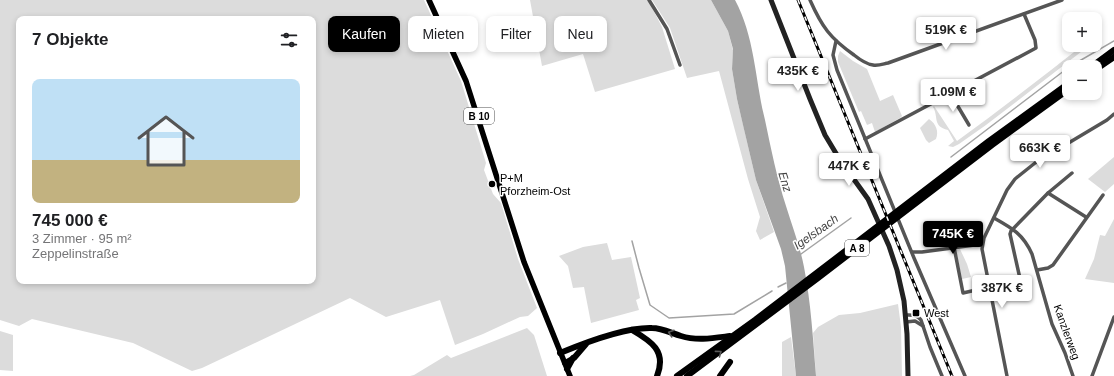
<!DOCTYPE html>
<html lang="de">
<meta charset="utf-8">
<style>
:root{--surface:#fff;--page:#f2f2f2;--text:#202124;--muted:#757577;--accent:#000}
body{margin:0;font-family:Helvetica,sans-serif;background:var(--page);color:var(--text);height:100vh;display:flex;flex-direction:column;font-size:15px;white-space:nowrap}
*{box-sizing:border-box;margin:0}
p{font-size:13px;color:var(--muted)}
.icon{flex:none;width:22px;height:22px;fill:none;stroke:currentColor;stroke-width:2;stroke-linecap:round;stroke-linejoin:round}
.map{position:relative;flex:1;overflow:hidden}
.drawer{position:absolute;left:16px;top:16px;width:300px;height:268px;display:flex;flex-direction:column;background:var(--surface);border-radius:8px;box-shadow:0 2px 6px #0003}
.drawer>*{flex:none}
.guide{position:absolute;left:328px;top:16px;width:380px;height:36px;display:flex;gap:8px}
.fabs{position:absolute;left:1062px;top:12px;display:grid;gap:8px}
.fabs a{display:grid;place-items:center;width:40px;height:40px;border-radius:8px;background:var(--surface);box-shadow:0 2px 6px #0003;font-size:20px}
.price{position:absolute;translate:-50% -34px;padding:0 9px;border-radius:4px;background:#fff;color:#222;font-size:13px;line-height:26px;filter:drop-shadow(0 1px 2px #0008)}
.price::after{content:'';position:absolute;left:50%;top:24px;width:12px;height:9px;margin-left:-6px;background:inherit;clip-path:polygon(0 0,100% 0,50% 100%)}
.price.active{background:var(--accent);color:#fff}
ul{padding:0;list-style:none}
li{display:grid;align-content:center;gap:8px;height:212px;padding:0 16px}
li span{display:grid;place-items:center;height:124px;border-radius:8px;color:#555}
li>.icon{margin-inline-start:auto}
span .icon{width:72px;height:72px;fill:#fffc;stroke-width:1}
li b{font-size:17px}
h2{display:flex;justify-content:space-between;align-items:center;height:48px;padding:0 16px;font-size:17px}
.chip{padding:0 14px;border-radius:8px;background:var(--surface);box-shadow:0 2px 6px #0003;font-size:14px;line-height:36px}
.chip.active{background:var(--accent);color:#fff}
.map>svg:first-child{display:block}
</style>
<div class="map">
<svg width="1114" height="376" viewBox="0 0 1114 376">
<rect width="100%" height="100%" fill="#fff"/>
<g fill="#dcdcdc" fill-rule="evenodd">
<path d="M0 0H424L461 81 486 163 484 170 493 194 501 203 518 259 537 308 528 316 520 317 483 334 455 345 440 300 386 317 350 298 202 368 192 371 133 343 32 319 19 326 0 320ZM19 19H313V281H19Z"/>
<polygon points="530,0 648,0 662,27 675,69 595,92 583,54 542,66"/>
<polygon points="652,0 711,0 728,31 733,50 732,69 737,99 756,180 774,232 760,240 756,231 760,217 748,179 719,71 687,78 670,28"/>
<path d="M1083 45H1090L986 125 959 144 953 147 948 146 954 141 948 130C932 126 939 117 933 107L934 106 957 141C1000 110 1041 78 1083 45Z"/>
<polygon points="840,51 853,61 867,69 880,101 893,95 902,116 900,118 875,132 872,123 867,125 861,111 859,112 838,62 838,56"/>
<path d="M929 119C936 124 939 131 936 139L929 143 926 140 920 128Z"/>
<polygon points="1114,157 1114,184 1105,192 1088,179"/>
<polygon points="1114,219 1114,283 1085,279 1094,259 1100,235 1105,236"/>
<polygon points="607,243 612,260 631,257 640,298 636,300 639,310 591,323 584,287 573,288 568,266 559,256 583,247"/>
<polygon points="960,249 967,264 971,277 962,279 956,250"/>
<polygon points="898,304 901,327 902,376 816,376 813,333 818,327 839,315 860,313"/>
<polygon points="527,328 534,335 547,376 410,376 414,375 447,355 451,358"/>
<polygon points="0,331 13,335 13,371 0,370"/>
<polygon points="791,337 796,376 782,376 782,342"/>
</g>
<path fill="#a3a3a3" d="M711 0H735C755 37 755 80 765 120 771 149 777 178 786 206 792 226 800 246 804 267 811 303 813 339 816 376H796L785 266 781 249 756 180 743 125 737 99 732 69 733 49 728 31Z"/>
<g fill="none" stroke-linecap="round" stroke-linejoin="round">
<g stroke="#a3a3a3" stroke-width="1.5">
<polyline points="1069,67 1114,41"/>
<polyline points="951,157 1069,67"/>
<polyline points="632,241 639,268 650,305 669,318 734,314 772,291"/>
<polyline points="801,254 851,218"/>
<polyline points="778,287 786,283"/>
</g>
<g stroke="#555" stroke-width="3.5">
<polyline points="649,0 667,29 680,65"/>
<path d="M810 0C822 27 830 38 854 55 859 59 866 64 873 65 878 66 883 64 888 63L1062 0"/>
<polyline points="836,41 833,55 837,70 914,258 965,376"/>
<polyline points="950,93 969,125"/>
<polyline points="865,139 1036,48 1035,40 1024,14"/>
<polyline points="1048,193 1086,217"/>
<path d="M994 218C1012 228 1023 234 1032 254L1052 324 1065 353 1073 376"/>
<polyline points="954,247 963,293 989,287"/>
<polyline points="912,252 922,252 982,244"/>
<polyline points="1037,270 1048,268 1053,265 1103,195"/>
<polyline points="1021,283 1010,234 1011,231 1048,193 1072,173"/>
<path d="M905 315C911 315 917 314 921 320L930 347 942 376"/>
<polyline points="906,322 915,321 923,326"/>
<polyline points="1007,376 982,249 984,238 1007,190 1015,179 1035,163 1107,120 1114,114"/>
<polyline points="1092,376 1114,317"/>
</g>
<polyline stroke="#222" stroke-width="5" points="771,0 810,99 825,135 840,160 868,199 889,246 897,270 904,301 907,334 908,376"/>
<polyline stroke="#000" stroke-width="5.5" points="429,0 466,81 524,262 570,376"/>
<g stroke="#000" stroke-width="6">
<polyline points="1091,67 1114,50"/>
<polyline points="1095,70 1114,57"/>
<path d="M632 330C651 341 667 351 657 376"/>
<path d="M560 353C584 343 626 327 652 328 662 328 671 333 681 336 697 341 714 338 730 336"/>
<polyline points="565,363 574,358 586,344"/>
<polyline points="567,369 573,358"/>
<polyline points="677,376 755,320 989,141 1069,83"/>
<polyline points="687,376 818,278 992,145 1069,89"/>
<polyline points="720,376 730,362"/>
</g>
<g stroke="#000" stroke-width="3">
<polyline id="rail" points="798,0 952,376"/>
</g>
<use href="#rail" stroke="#fff" stroke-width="1.5" stroke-dasharray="4.5" stroke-linecap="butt"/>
</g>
<defs><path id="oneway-chevron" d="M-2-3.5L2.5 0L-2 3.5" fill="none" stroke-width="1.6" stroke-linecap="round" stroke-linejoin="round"/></defs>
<g stroke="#595959">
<use href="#oneway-chevron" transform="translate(671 333) rotate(-162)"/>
<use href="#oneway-chevron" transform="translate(719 353) rotate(-36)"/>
</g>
<g fill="#000" stroke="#fff" stroke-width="1.5">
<circle cx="492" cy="184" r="4"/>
<rect x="912" y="309" width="8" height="8" rx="2"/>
</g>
<g text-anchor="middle" stroke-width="3" stroke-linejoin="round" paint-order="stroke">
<g fill="#fff" stroke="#4c4c4c" stroke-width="1">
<rect x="464" y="108" width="30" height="16" rx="3"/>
<rect x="845" y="240" width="24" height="16" rx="3"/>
</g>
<g font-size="10" font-weight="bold" fill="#000">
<text x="479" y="120">B 10</text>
<text x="857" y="252">A 8</text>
</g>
<g font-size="11" fill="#000" stroke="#fff" text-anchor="start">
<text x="500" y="182">P+M<tspan x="500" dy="13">Pforzheim-Ost</tspan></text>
<text x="924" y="317">West</text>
</g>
<g font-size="11" fill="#000" stroke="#fff">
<text transform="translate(1067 332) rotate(70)" y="4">Kanzlerweg</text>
</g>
<g font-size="12" font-style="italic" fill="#444" stroke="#fff">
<text transform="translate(785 182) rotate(73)" y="4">Enz</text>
<text transform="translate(816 232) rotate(-35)" y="4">Igelsbach</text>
</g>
</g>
</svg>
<div class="fabs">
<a>+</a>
<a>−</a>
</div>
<b class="price" style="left:946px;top:51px">519K €</b>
<b class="price" style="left:798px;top:92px">435K €</b>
<b class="price" style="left:953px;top:113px">1.09M €</b>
<b class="price" style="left:1040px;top:169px">663K €</b>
<b class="price" style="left:849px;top:187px">447K €</b>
<b class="price active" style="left:953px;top:255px">745K €</b>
<b class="price" style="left:1002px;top:309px">387K €</b>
<div class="guide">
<a class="chip active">Kaufen</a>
<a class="chip">Mieten</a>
<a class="chip">Filter</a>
<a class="chip">Neu</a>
</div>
<section class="drawer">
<h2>7 Objekte<svg class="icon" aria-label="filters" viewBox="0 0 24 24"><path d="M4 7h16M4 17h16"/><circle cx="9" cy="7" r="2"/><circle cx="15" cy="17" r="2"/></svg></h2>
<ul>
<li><span style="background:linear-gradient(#bfe0f5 65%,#c2b280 0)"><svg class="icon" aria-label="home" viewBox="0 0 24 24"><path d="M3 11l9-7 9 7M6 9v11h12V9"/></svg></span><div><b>745 000 €</b><p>3 Zimmer · 95 m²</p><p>Zeppelinstraße</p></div></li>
</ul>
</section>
</div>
